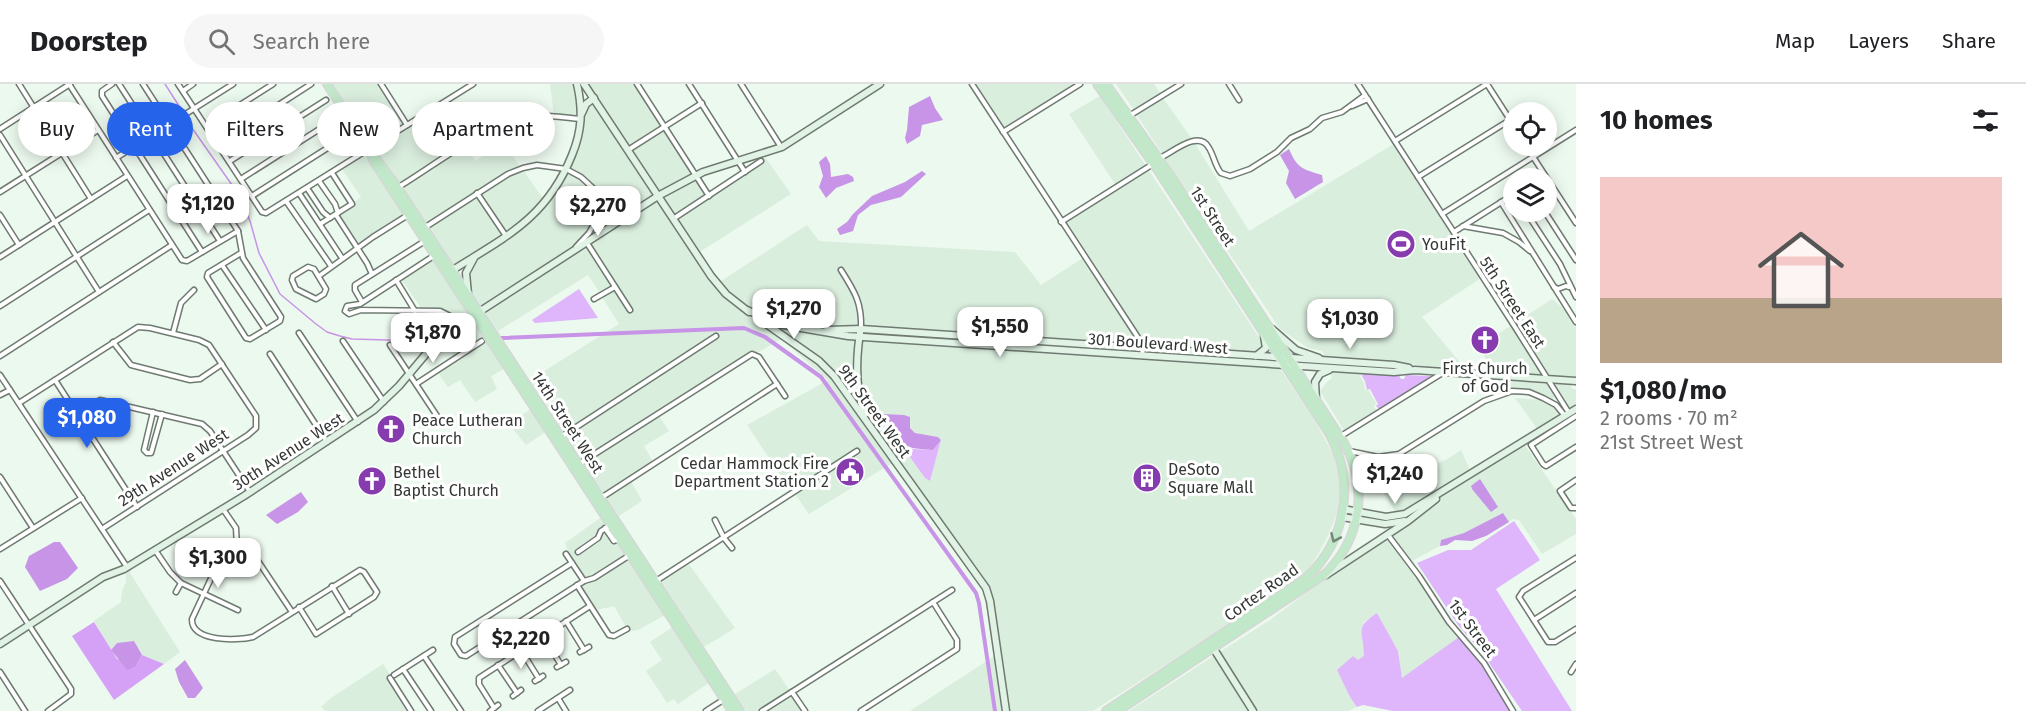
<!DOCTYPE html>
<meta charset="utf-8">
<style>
:root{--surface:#fff;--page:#f6f6f6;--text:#202124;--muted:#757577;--line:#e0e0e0;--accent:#2563eb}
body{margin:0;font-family:"Fira Sans",sans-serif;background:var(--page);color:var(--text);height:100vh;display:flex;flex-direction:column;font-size:22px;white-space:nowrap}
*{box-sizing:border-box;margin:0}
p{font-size:20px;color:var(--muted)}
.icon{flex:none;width:33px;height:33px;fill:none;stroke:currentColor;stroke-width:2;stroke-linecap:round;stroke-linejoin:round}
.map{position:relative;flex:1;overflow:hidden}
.panel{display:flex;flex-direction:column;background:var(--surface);width:450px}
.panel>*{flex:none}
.guide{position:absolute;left:18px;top:18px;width:570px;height:54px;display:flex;gap:12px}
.buttons{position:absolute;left:1503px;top:18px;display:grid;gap:12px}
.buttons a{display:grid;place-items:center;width:54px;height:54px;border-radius:50%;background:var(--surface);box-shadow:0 3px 15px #0003;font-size:30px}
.price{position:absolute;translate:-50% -51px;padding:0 14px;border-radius:12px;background:#fff;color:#222;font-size:20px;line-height:39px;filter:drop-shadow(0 2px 3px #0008)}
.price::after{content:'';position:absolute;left:50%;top:36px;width:18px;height:14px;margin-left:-9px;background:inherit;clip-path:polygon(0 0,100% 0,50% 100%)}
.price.selected{background:var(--accent);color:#fff}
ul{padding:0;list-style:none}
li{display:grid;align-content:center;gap:12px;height:318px;padding:0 24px}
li+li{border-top:2px solid var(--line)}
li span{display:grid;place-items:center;height:186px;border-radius:0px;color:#555}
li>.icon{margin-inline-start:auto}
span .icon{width:108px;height:108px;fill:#fffc;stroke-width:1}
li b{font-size:26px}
h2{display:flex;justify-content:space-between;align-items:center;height:72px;padding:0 24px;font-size:26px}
.chip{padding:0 21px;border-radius:27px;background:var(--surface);box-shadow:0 3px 15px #0003;font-size:21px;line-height:54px}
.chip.selected{background:var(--accent);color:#fff}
header{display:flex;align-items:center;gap:36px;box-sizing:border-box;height:84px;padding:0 30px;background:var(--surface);border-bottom:2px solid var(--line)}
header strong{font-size:28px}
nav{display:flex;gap:33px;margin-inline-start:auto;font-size:21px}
.search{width:420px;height:54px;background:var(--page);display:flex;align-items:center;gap:15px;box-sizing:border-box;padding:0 21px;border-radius:33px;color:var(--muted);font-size:22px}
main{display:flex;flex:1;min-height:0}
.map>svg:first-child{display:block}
</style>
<header>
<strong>Doorstep</strong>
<div class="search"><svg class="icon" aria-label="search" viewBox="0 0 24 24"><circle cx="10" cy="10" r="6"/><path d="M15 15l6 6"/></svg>Search here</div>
<nav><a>Map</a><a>Layers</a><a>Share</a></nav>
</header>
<main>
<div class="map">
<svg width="1576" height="627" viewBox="0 0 1576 627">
<rect width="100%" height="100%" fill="#ecf9ee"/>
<g fill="#daeede" fill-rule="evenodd">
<polygon points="330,0 379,0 405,40 370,63"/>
<polygon points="550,0 575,0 579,34 554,31"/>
<polygon points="587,0 635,0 662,43 629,64"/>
<polygon points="974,0 1075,0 1003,44"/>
<polygon points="1116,0 1154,0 1161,10 1134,26"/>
<polygon points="1100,12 1146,82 1101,110 1115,100 1069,30"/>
<polygon points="1163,14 1192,55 1163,71 1136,30"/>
<polygon points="593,17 655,112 617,137 592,100 582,91 568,84 586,26"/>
<polygon points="429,30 441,49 431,56 443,73 399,101 372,66"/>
<polygon points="664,46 693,90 659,110 631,67"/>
<polygon points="1194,58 1249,147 1394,60 1481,194 1422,233 1463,282 1455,287 1411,280 1328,275 1325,274 1322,267 1308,264 1280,245 1165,74"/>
<polygon points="504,60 520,82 477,106 427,140 404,104 401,104 467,63 475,77"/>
<polygon points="368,68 406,131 358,161 338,132 353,122 353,119 361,113 342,85"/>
<polygon points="765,73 791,110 698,169 675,135 763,78 762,75"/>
<polygon points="1148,85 1264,261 1254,270 1152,262 1124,232 1064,138"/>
<polygon points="523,86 544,116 506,149 480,110 509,92"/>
<polygon points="566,88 580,95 592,106 602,121 597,133 568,169 482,223 468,201 468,190 477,173 535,133 554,111"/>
<polygon points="695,94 706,111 673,132 661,113"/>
<polygon points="476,112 503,151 455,182 430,143"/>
<polygon points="658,115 709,193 753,233 826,285 894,378 809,430 795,410 860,368 857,365 793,407 779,389 747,341 828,296 781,255 757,269 751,269 582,376 566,352 719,253 716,250 564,348 530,296 619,240 602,213 615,205 630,229 633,227 589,160"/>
<polygon points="807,141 819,157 1015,168 1041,201 1083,174 1134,251 1134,257 1130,261 863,243 863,227 859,213 841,184 839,186 854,210 859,227 859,243 815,244 788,240 758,230 736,216 718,199"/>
<polygon points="586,162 612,202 600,209 588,191 498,247 484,226"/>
<polygon points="434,174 471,230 440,252 424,229 439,229 451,235 452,231 439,225 422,225 401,195"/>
<polygon points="1552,215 1570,230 1576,240 1576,295 1549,292 1515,239"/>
<polygon points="473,233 506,284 491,292 497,305 475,318 460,296 448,303 438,289 485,258 482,255 455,273 442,255"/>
<polygon points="767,238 857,254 856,301 847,307 835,290"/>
<polygon points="1512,241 1544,292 1497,289 1477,263"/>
<path d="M861 255 1279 283 1315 337 1333 370 1340 397 1338 428 1326 456 1308 487 1273 512 1093 627H1008L992 517 872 340 865 327 859 294ZM880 332 909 338 910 344 915 349 938 353 941 356 930 397 925 394Z"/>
<polygon points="1340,286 1363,288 1360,293 1364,298 1365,306 1369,307 1376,319 1374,323 1378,327 1345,348 1320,307 1326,299 1332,294 1330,288"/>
<polygon points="1500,293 1547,296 1556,312 1552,316 1537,310 1513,311"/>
<polygon points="1552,297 1571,299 1571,304 1576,306 1576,323 1569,327"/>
<polygon points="1515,314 1542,316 1555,322 1563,331 1538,346"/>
<polygon points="532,324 547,347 526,361 509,340"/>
<polygon points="659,332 669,347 644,362 653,378 604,409 584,379"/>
<polygon points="1524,360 1576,435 1576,450 1542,470 1519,436 1513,435 1509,438 1503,429 1464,449 1441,456 1440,462 1410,478 1391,451 1445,409"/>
<polygon points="1461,366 1471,388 1397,430 1364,380 1372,374 1387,375 1402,371 1416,387 1446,376"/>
<polygon points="631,397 642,417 619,432 606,413"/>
<polygon points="603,432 608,440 599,445 596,452 575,467 578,470 590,462 604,447 613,458 619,457 627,469 584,495 569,470 565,459"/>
<polygon points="1388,453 1459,554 1402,595 1398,567 1377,529 1364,538 1361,546 1364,558 1364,572 1358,577 1353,572 1339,587 1350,613 1357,623 1348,627 1255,627 1218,569 1270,536 1328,492"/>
<polygon points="630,473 667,530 638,546 628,548 629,545 626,543 614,522 596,526 580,503 595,496"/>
<polygon points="688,479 735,544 704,563 661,496"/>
<polygon points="131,483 132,485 130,489 180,568 164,580 142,571 134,557 117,559 111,566 94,537 121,518 122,507 126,498 126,486"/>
<polygon points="674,542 710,598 678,620 674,615 667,619 646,587 662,576 650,558"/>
<polygon points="996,571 1004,627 910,627"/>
<polygon points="1215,571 1250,627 1129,627"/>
<polygon points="383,580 415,627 390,591 387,593 409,627 326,627 321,623 331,614"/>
<polygon points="775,585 790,607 758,627 746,627 735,610"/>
<polygon points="792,611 802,627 766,627"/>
</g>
<g fill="#dfb5fb">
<polygon points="579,205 598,234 535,239 532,236"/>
<polygon points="1363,289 1399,291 1401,295 1404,295 1406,291 1429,292 1430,293 1380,326 1376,322 1378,320 1370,305 1367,306 1365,297 1362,292"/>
<polygon points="941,356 930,397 925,394 902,362 914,365 933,366"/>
<polygon points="1514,437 1540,476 1496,505 1572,627 1522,627 1483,570 1458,541 1417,479 1448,466 1471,466"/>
<path d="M1377 529 1398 567 1402 594 1459 553 1482 580 1510 627H1393L1363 621 1357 623 1350 613 1337 586 1353 572 1358 576 1364 572C1364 546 1353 545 1377 529Z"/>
</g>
<polygon fill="#d5a1f6" points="94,538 117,575 136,582 142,571 164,580 114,616 72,552"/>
<g fill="#c794e7">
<polygon points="930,12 935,24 943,36 922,41 920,52 907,60 905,54 907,46 909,23"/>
<path d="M1289 65C1297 84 1302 85 1322 91L1323 98 1295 115 1286 99 1289 87 1280 71Z"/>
<polygon points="826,72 830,80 831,93 848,90 853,93 854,97 836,104 826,114 819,103 823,92 819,78"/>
<polygon points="922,87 926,90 901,113 871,121 858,131 853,147 840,151 837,145 847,138 853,130 872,112 905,98"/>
<path d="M883 330 904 331 910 333V344L915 349 938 353 941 356 933 366C896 364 900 359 880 332Z"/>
<polygon points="1480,395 1498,423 1491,428 1472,405 1471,402"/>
<polygon points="301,408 308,418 298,428 277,440 266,431"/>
<polygon points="1503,429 1509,438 1486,452 1472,457 1455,456 1447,461 1440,462 1441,456 1464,449"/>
<polygon points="54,458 60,458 78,484 67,495 40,507 25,483 29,472"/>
<polygon points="134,557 142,571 136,582 127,586 111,566 117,559"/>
<polygon points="185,576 203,604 195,614 188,614 179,598 175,585"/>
</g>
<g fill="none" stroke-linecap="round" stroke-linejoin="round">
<g stroke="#c794e7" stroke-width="1.5">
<polyline points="165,0 181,25 181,30"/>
<polyline points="185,34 239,111 250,137 259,169 280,210 316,240 327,248 340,252 352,255 422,257"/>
</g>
<g stroke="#c794e7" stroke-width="4">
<polyline points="501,254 744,244 765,253 821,293 976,509 979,519 995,627"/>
<polyline points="451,255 469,255"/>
</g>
<g stroke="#6f7a71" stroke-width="7">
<g id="street">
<polyline points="19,0 91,115"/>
<polyline points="69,0 182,176 187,177 238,147"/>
<polyline points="112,0 102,7 102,12 202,168"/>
<polyline points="119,0 220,157"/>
<polyline points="143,0 238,147 243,174 281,233 280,237 250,255 246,254 207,193 208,189 241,169"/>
<polyline points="178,0 262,128 266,129 473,0"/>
<polyline points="381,0 407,41"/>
<polyline points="637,0 709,112"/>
<polyline points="689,0 745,88"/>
<polyline points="741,0 781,63"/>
<polyline points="972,0 1139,255 1143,264 1142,271"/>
<polyline points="1229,0 1239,16"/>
<polyline points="1358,0 1515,243 1569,329"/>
<polyline points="1487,0 1514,42"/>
<polyline points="183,7 193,0"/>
<polyline points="1352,22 1368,15"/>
<polyline points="430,27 456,68"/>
<polyline points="1129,32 1181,0"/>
<polyline points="207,42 273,0"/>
<polyline points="0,45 70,0"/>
<polyline points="1003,48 1080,0"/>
<polyline points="0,51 99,208"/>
<polyline points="1395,57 1487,0"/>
<polyline points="218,60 311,0"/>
<polyline points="1526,62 1576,139"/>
<polyline points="628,66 702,19"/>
<polyline points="116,74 233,0"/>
<path d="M1160 74C1173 68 1199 45 1209 64 1214 72 1215 82 1221 89L1230 92 1250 85 1277 68 1291 54 1310 45 1322 34 1342 28 1365 11"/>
<polyline points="230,77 326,16"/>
<polyline points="1418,93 1510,36"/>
<polyline points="241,95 337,34"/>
<polyline points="319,97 335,120 338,129"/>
<polyline points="307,104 323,128 330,134"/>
<path d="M397 104C437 80 488 38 535 32 550 31 566 34 581 35"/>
<polyline points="0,108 98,46"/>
<polyline points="299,109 342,174"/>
<polyline points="477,109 506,152"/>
<polyline points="252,112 348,51"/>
<polyline points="286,117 331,182"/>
<polyline points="1501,118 1576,238"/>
<polyline points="1526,128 1560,180 1576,213"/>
<polyline points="1545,128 1576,176"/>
<polyline points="1442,130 1576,46"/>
<polyline points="0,131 19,161"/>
<polyline points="336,131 367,179 372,190"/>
<polyline points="673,135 761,77"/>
<polyline points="1061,138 1153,80"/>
<polyline points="320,140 352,120 332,89"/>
<polyline points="1463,142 1503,149 1519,158 1530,167"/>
<polyline points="424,144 508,90 523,84 537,81 566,85 581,93 594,105 617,139"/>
<polyline points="1454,148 1514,110"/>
<polyline points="587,159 630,226"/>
<polyline points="576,163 589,149 605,121"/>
<polyline points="435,171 360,220 347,222 345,227 349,230 361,226 440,227 450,232"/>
<polyline points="0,173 127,92"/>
<polyline points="222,181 266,246"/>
<polygon points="308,183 314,185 326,205 324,210 316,215 296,205 292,196 293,192"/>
<path d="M841 186C855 208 862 219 861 245"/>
<polyline points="319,192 373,153 408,131"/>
<polyline points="396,196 415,227"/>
<polyline points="1554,203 1558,205 1566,202 1569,203"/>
<polyline points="594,215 615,203"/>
<polyline points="362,218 355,206 355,201 425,157"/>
<polyline points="0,222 149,126"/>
<polyline points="173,249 181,219 194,206"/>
<polyline points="299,249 358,338"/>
<polyline points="343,257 384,318"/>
<polyline points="113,258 131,281 190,296 200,295 222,280"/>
<polyline points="390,261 443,341"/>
<polyline points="270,270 327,358"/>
<polyline points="0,272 172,161"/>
<polyline points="0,291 127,483"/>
<polyline points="55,296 137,423"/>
<polyline points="416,300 482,257"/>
<polyline points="847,309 858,303"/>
<polyline points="0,311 10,306"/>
<polyline points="19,319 138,243 150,244 199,256 209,261 256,332 256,344 248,351 102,445"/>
<polyline points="153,328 144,366 147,369 151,369 162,330"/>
<polyline points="77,330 100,316 202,340 210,347 250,408"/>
<polyline points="1576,332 1531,361 1543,380 1546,382 1576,363"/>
<polyline points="1341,352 1444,288"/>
<polyline points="561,353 716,252"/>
<polyline points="1349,367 1378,373 1399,370 1484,317 1512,307 1529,308 1543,314 1556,321 1565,332"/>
<polyline points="579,380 752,270 759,273 785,312"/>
<polyline points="0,393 33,444"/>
<polyline points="1576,396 1560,407 1571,424 1576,424"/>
<polyline points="1359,397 1362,380 1371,373"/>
<polyline points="601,414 777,300"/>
<polyline points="223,425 236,444 237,464"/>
<polyline points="715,436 724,454 732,464"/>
<polyline points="605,444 614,457 619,455"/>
<polyline points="1388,451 1419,492 1449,538 1484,579 1513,627"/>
<polyline points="210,464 222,471"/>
<path d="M237 464 227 466 222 471 192 535C191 558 237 557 253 553L360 486 364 488 377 508 374 513 316 550 299 523"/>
<polyline points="237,464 254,471 292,528"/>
<polyline points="0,465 82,414"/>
<polyline points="155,466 170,488 181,499 238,526"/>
<polyline points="578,468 598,454 601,447 611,441"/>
<polyline points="566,470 584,497"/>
<polyline points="1576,474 1523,507 1519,513 1548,558 1555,558 1576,545"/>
<polyline points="572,479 455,553 454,560 461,571 466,572 584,497 594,494 630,471"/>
<polyline points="0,497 71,605 71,610 48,627"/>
<polyline points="656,497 857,367"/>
<polyline points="577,501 609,551 614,552 627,545"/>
<polyline points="332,502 349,530"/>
<polyline points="176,508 181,499"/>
<polyline points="1534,536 1576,509"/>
<polyline points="566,537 584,566"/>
<polyline points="543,552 561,581"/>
<polyline points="521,566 539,595"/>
<polyline points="580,568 589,563"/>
<polyline points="424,572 461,627"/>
<polyline points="498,581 517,609"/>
<polyline points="557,583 566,578"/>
<polyline points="403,585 431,627"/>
<polyline points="0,588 25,627"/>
<polyline points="1571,588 1576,580"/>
<polyline points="394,591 433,566"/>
<polyline points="390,594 411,627"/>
<polyline points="535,597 543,592"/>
<polyline points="792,608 805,627"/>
<polyline points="513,612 521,606"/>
<polyline points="558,614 566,627"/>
<polyline points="494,624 479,600 479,594 590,522"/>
<polyline points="490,627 498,621"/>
<polyline points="538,627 570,606"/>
<polyline points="706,627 723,616"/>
<polyline points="762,627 952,506"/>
<polyline points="861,627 957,565 957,556 933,518"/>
</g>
</g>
<g stroke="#6f7a71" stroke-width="9">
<g id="secondary">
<polyline points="584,0 711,192 726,210 749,228"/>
<polyline points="582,29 586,20 594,14"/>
<path d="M448 189C503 154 546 136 572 71 582 47 583 26 577 0"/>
<polyline points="468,210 466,189 474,174"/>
<polyline points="747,226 778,240 848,252 1317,283 1394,288 1415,286 1576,297"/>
<polyline points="762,237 819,277 834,292 986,504 990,517 1006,627"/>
<polyline points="1272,245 1296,266 1319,274"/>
<polyline points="827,246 861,245 1394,281 1409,284"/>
<path d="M860 249C856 275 855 305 865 330"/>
<polyline points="1256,272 1266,264 1264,252"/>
<polyline points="1316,316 1315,298 1320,290 1329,286"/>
<polyline points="1343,425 1386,433 1405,430 1576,325"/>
<polyline points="1342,433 1385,440 1405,437"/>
<polyline points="1326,491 1408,437 1436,415"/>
<polyline points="0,560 103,493 124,485 244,412 374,326 399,302 436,258 445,250 658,112 703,88 782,63 880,0"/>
<polyline points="1212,562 1253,627"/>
</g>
</g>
<g stroke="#d6d7d6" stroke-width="10">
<g id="primary">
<polyline points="327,0 369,65 398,104 740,627"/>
<path d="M1097 0 1157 85 1327 346C1356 395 1348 455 1306 494L1106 627"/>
<path d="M1106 0 1171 92 1344 359C1369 403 1361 455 1325 490L1118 627"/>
<polyline points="370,68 373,76 393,107 732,627"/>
</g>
</g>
<use href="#street" stroke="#fff" stroke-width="4"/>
<use href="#secondary" stroke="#e0f3e4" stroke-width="6"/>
<use href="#primary" stroke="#c1e8c9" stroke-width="7"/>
</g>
<defs><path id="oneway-chevron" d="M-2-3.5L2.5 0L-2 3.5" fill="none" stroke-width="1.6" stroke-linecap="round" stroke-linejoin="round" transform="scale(1.5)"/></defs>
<use stroke="#738777" href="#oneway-chevron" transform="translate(1335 454) rotate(114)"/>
<defs>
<g id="stadium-disc" transform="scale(1.5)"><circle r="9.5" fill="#863cae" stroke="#fff"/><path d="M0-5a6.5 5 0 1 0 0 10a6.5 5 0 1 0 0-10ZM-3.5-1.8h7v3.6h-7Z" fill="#fff"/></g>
<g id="church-disc" transform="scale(1.5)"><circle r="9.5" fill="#863cae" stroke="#fff"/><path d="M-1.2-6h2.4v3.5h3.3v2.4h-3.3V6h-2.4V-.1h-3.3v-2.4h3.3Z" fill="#fff"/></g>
<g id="civic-disc" transform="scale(1.5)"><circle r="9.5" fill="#863cae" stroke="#fff"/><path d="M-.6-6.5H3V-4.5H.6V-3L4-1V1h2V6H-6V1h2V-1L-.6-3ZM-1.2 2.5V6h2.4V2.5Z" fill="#fff"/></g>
<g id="building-disc" transform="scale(1.5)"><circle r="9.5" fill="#863cae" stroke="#fff"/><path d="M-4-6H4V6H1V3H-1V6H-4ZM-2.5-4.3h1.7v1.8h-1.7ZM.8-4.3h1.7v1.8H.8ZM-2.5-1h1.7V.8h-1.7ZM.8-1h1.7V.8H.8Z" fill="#fff"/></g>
</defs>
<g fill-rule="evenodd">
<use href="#stadium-disc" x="1401" y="160"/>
<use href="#church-disc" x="1485" y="256"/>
<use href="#church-disc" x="391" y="345"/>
<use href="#civic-disc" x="850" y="388"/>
<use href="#building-disc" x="1147" y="394"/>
<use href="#church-disc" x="372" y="397"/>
</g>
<g text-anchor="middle" stroke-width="6" stroke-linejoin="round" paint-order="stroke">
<g font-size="16" fill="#343834" stroke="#fff">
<text transform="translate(1213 132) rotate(57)" y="6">1st Street</text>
<text transform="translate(1513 218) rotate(57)" y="6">5th Street East</text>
<text transform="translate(1158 259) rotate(4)" y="6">301 Boulevard West</text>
<text transform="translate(875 327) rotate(54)" y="6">9th Street West</text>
<text transform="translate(568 338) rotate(57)" y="6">14th Street West</text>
<text transform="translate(288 367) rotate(-33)" y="6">30th Avenue West</text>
<text transform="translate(173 383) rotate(-33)" y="6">29th Avenue West</text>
<text transform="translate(1261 508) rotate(-35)" y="6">Cortez Road</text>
<text transform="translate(1473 544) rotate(53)" y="6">1st Street</text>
</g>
<g font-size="16" fill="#343834" stroke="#fff" text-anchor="start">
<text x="1422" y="166">YouFit</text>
<text x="1485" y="290" text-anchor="middle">First Church<tspan x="1485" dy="18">of God</tspan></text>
<text x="412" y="342">Peace Lutheran<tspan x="412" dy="18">Church</tspan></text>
<text x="829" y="385" text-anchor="end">Cedar Hammock Fire<tspan x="829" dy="18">Department Station 2</tspan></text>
<text x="1168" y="391">DeSoto<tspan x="1168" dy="18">Square Mall</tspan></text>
<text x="393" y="394">Bethel<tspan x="393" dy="18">Baptist Church</tspan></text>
</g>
</g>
</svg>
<div class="buttons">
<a><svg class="icon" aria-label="locate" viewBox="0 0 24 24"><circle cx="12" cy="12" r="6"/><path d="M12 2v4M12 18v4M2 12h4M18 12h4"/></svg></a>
<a><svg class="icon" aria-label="layers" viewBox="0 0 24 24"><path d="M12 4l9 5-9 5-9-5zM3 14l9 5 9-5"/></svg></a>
</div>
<b class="price" style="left:208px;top:151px">$1,120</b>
<b class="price" style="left:598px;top:153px">$2,270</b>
<b class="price" style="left:794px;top:256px">$1,270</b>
<b class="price" style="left:1350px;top:266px">$1,030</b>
<b class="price" style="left:1000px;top:274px">$1,550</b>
<b class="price" style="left:433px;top:280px">$1,870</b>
<b class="price selected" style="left:87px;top:365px">$1,080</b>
<b class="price" style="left:1395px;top:421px">$1,240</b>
<b class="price" style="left:218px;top:505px">$1,300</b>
<b class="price" style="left:521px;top:586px">$2,220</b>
<div class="guide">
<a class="chip">Buy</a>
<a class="chip selected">Rent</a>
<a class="chip">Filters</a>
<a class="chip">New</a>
<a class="chip">Apartment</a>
</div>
</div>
<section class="panel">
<h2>10 homes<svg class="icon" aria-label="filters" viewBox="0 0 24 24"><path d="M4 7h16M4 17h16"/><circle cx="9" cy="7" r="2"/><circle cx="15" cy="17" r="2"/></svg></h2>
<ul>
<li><span style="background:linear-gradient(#f6c9c9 65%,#b9a48a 0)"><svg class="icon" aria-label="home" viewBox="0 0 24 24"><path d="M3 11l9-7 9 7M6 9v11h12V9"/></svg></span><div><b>$1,080/mo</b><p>2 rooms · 70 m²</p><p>21st Street West</p></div></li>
</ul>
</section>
</main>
